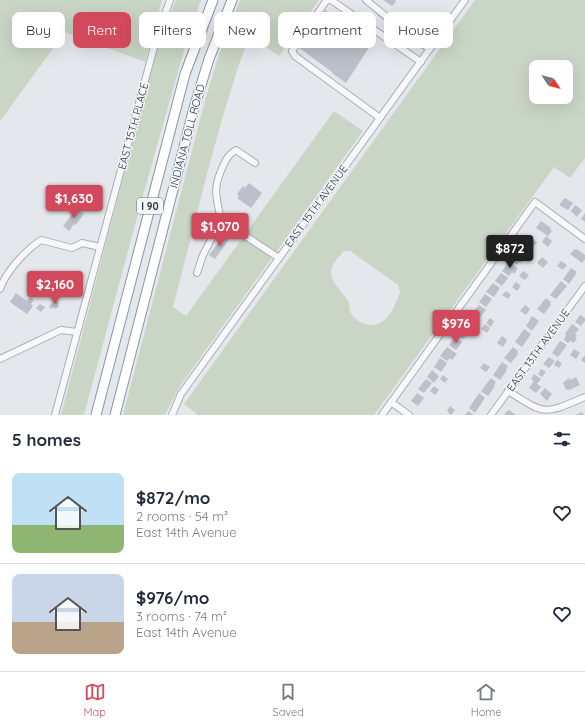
<!DOCTYPE html>
<meta charset="utf-8">
<style>
:root{--surface:#fff;--page:#f2f2f3;--text:#1f2937;--muted:#747a83;--line:#e0e1e3;--accent:#d1495b}
body{margin:0;font-family:Quicksand,sans-serif;background:var(--page);color:var(--text);height:100vh;display:flex;flex-direction:column;font-size:15px;white-space:nowrap}
*{box-sizing:border-box;margin:0}
p{font-size:13px;color:var(--muted)}
.icon{flex:none;width:22px;height:22px;fill:none;stroke:currentColor;stroke-width:2;stroke-linecap:round;stroke-linejoin:round}
.map{position:relative;height:415px;overflow:hidden}
.drawer{display:flex;flex-direction:column;background:var(--surface);flex:1}
.drawer>*{flex:none}
.guide{position:absolute;left:12px;top:12px;width:561px;height:36px;display:flex;gap:8px}
.needle{width:26px;rotate:126deg}
.buttons{position:absolute;left:529px;top:60px;display:grid;gap:8px}
.buttons a{display:grid;place-items:center;width:44px;height:44px;border-radius:8px;background:var(--surface);box-shadow:0 4px 16px #0002;font-size:20px}
.price{position:absolute;translate:-50% -34px;padding:0 9px;border-radius:4px;background:var(--accent);color:#fff;font-size:13px;line-height:26px;filter:drop-shadow(0 1px 2px #0008)}
.price::after{content:'';position:absolute;left:50%;top:24px;width:12px;height:9px;margin-left:-6px;background:inherit;clip-path:polygon(0 0,100% 0,50% 100%)}
.price.active{background:#222;color:#fff}
ul{padding:0;list-style:none}
li{display:flex;align-items:center;gap:12px;height:100px;padding:0 12px}
li+li{border-top:1px solid var(--line)}
li span{display:grid;place-items:center;flex:none;width:112px;height:80px;border-radius:8px;color:#555}
li>.icon{margin-inline-start:auto}
span .icon{width:48px;height:48px;fill:#fffc;stroke-width:1}
li b{font-size:17px}
h2{display:flex;justify-content:space-between;align-items:center;height:48px;padding:0 12px;font-size:17px}
.tag{padding:0 14px;border-radius:8px;background:var(--surface);box-shadow:0 4px 16px #0002;font-size:14px;line-height:36px}
.tag.active{background:var(--accent);color:#fff}
.dock{display:flex;justify-content:space-around;align-items:center;height:56px;border-top:1px solid var(--line);background:var(--surface);font-size:11px;color:var(--muted)}
.dock a{display:grid;justify-items:center;gap:2px}
.dock .active{color:var(--accent)}
.map>svg:first-child{display:block}
</style>
<div class="map">
<svg width="585" height="415" viewBox="0 0 585 415">
<rect width="100%" height="100%" fill="#e4e7ec"/>
<g fill="#c9d6c5" fill-rule="evenodd">
<polygon points="0,0 162,0 145,62 65,32 0,121"/>
<polygon points="176,0 201,0 185,47 140,206 84,415 61,415 158,44"/>
<path d="M240 0H319L279 56 249 36C217 124 197 216 173 307L186 316 334 111 363 131 180 386 165 415H123L206 97 220 51Z"/>
<path d="M475 0H585V158L570 178 554 167 374 415H198L184 404ZM536 67H566V97H536ZM344 251H350L398 285 400 292C394 309 384 332 363 323 359 322 353 318 351 313 349 310 350 305 348 301 343 292 331 283 331 272 331 264 339 257 344 251Z"/>
</g>
<g fill="#bbc0ca">
<polygon points="383,0 395,0 396,2 392,6"/>
<polygon points="325,10 355,32 353,34 370,46 346,83 332,73 332,72 298,47"/>
<polygon points="249,183 262,193 251,208 237,198 239,196 237,194 243,186 245,188"/>
<polygon points="565,198 573,203 568,210 559,205"/>
<polygon points="575,205 582,210 577,217 571,211"/>
<polygon points="77,208 84,214 76,225 74,224 69,231 63,226"/>
<polygon points="585,213 585,222 581,219"/>
<polygon points="541,221 551,228 550,229 552,231 548,236 536,228"/>
<polygon points="225,234 230,238 215,259 209,255"/>
<polygon points="528,236 537,242 532,249 523,243"/>
<polygon points="546,236 552,241 548,247 542,242"/>
<polygon points="575,249 576,250 577,249 585,255 585,259 582,263 570,254"/>
<polygon points="517,251 523,256 521,263 519,262 517,265 510,260"/>
<polygon points="542,257 548,262 543,268 537,263"/>
<polygon points="561,261 567,265 563,270 557,266"/>
<polygon points="509,262 518,268 514,274 512,272 509,276 502,271"/>
<polygon points="571,268 577,272 575,274 576,274 569,284 563,279"/>
<polygon points="523,271 529,275 525,280 519,276"/>
<polygon points="501,273 508,278 502,286 495,281"/>
<polygon points="561,281 567,286 556,299 550,295"/>
<polygon points="516,282 521,286 517,291 512,287"/>
<polygon points="493,283 500,288 494,297 486,292"/>
<polygon points="506,291 511,295 508,299 502,295"/>
<polygon points="16,293 27,301 30,297 34,300 31,304 33,306 27,314 10,302"/>
<polygon points="485,294 492,299 486,307 479,302"/>
<polygon points="546,298 551,302 550,304 551,305 544,314 537,309"/>
<polygon points="55,300 59,303 58,305 59,306 57,308 56,308 55,309 53,307 52,309 49,307"/>
<polygon points="40,304 45,307 41,312 36,308"/>
<polygon points="479,305 486,310 480,317 473,312"/>
<polygon points="525,305 530,309 526,315 520,311"/>
<polygon points="580,315 585,318 585,321 581,326 575,322"/>
<polygon points="470,316 477,321 471,329 464,324"/>
<polygon points="532,316 539,321 532,331 526,326"/>
<polygon points="490,318 494,321 491,327 486,323"/>
<polygon points="485,324 490,328 487,333 481,329"/>
<polygon points="572,324 579,329 575,334 577,335 575,337 577,338 574,343 570,341 568,343 564,340 566,335 565,334"/>
<polygon points="463,326 469,331 467,337 466,336 463,339 456,334"/>
<polygon points="524,329 531,334 522,347 515,342"/>
<polygon points="502,336 507,340 503,347 497,343"/>
<polygon points="455,337 462,342 456,350 449,345"/>
<polygon points="560,341 567,345 558,357 552,353"/>
<polygon points="447,347 457,354 452,360 450,358 447,361 440,356"/>
<polygon points="513,347 518,351 517,353 518,354 511,363 504,358"/>
<polygon points="574,349 580,353 576,359 570,355"/>
<polygon points="585,355 585,363 581,360"/>
<polygon points="549,357 555,361 549,368 543,364"/>
<polygon points="440,358 447,363 441,372 434,367"/>
<polygon points="557,360 562,363 559,368 554,365"/>
<polygon points="502,362 508,366 506,369 507,370 500,380 493,375"/>
<polygon points="484,363 490,367 486,372 480,368"/>
<polygon points="541,369 546,372 542,377 538,374"/>
<polygon points="432,370 439,376 434,383 427,377"/>
<polygon points="534,374 541,379 537,384 541,387 536,393 529,388 534,381 531,379"/>
<polygon points="443,375 448,379 445,383 440,379"/>
<polygon points="576,377 580,385 569,390 568,389 566,390 563,383 565,381 569,378 570,380"/>
<polygon points="491,378 496,382 494,385 495,386 488,396 481,391"/>
<polygon points="426,379 432,383 424,393 418,389"/>
<polygon points="434,386 439,390 435,395 430,391"/>
<polygon points="545,388 552,394 547,401 540,394"/>
<polygon points="417,393 424,398 418,406 411,401"/>
<polygon points="479,393 485,398 475,413 469,408"/>
<polygon points="450,406 455,410 451,415 447,411"/>
<polygon points="509,410 516,415 506,415 504,414"/>
<polygon points="468,411 474,415 465,415"/>
<polygon points="582,412 584,415 575,415"/>
</g>
<g fill="none" stroke-linecap="round" stroke-linejoin="round">
<g stroke="#a9aeb7" stroke-width="8">
<g id="minor">
<polyline points="328,0 326,1 292,51 295,56 380,118"/>
<polyline points="331,0 421,62"/>
<path d="M366 0C387 17 407 35 430 49"/>
<path d="M255 163 236 150C229 154 227 158 224 164 212 189 216 195 221 220L279 258"/>
<polyline points="197,273 203,255 221,220"/>
<path d="M0 289C6 271 26 250 41 240L72 248 82 243 100 247"/>
<polyline points="0,359 61,330 77,332"/>
<path d="M508 391C546 415 543 415 585 397"/>
<polyline points="391,402 409,415"/>
<polyline points="55,415 157,36 170,0"/>
<polyline points="172,415 181,394 465,0"/>
<polyline points="382,415 535,202 585,239"/>
<polyline points="491,415 585,286"/>
</g>
</g>
<g stroke="#8b94a3" stroke-width="11">
<g id="highway">
<polyline points="96,415 185,74 213,0"/>
<polyline points="115,415 194,108 209,59 232,0"/>
</g>
</g>
<use href="#minor" stroke="#f7f8fa" stroke-width="6"/>
<use href="#highway" stroke="#fff" stroke-width="9"/>
</g>
<g text-anchor="middle" stroke-width="3" stroke-linejoin="round" paint-order="stroke">
<rect fill="#f4f6f9" stroke="#676e7b" stroke-width="1" x="137" y="198" width="26" height="16" rx="3"/>
<g font-size="10" font-weight="bold" fill="#2b3445">
<text x="150" y="210">I 90</text>
</g>
<g font-size="11" fill="#2b3445" stroke="#f4f6f9">
<text transform="translate(133 126) rotate(-75)" y="4">EAST 15TH PLACE</text>
<text transform="translate(187 136) rotate(-75)" y="4">INDIANA TOLL ROAD</text>
<text transform="translate(316 206) rotate(-54)" y="4">EAST 15TH AVENUE</text>
<text transform="translate(538 350) rotate(-54)" y="4">EAST 13TH AVENUE</text>
</g>
</g>
</svg>
<div class="buttons">
<a><svg class="needle" viewBox="-14 -14 28 28"><path d="M0-13l5 13h-10z" fill="#e53935"/><path d="M0 13l5-13h-10z" fill="#747a83"/></svg></a>
</div>
<b class="price" style="left:74px;top:219px">$1,630</b>
<b class="price" style="left:220px;top:247px">$1,070</b>
<b class="price active" style="left:510px;top:269px">$872</b>
<b class="price" style="left:55px;top:305px">$2,160</b>
<b class="price" style="left:456px;top:344px">$976</b>
<div class="guide">
<a class="tag">Buy</a>
<a class="tag active">Rent</a>
<a class="tag">Filters</a>
<a class="tag">New</a>
<a class="tag">Apartment</a>
<a class="tag">House</a>
</div>
</div>
<section class="drawer">
<h2>5 homes<svg class="icon" aria-label="filters" viewBox="0 0 24 24"><path d="M4 7h16M4 17h16"/><circle cx="9" cy="7" r="2"/><circle cx="15" cy="17" r="2"/></svg></h2>
<ul>
<li><span style="background:linear-gradient(#bfe0f5 65%,#8fb573 0)"><svg class="icon" aria-label="home" viewBox="0 0 24 24"><path d="M3 11l9-7 9 7M6 9v11h12V9"/></svg></span><div><b>$872/mo</b><p>2 rooms · 54 m²</p><p>East 14th Avenue</p></div><svg class="icon" aria-label="heart" viewBox="0 0 24 24"><path d="M12 20l-8-8c-3-5 5-10 8-4 3-6 11-1 8 4z"/></svg></li>
<li><span style="background:linear-gradient(#c9d6e8 60%,#b9a48a 0)"><svg class="icon" aria-label="home" viewBox="0 0 24 24"><path d="M3 11l9-7 9 7M6 9v11h12V9"/></svg></span><div><b>$976/mo</b><p>3 rooms · 74 m²</p><p>East 14th Avenue</p></div><svg class="icon" aria-label="heart" viewBox="0 0 24 24"><path d="M12 20l-8-8c-3-5 5-10 8-4 3-6 11-1 8 4z"/></svg></li>
</ul>
</section>
<nav class="dock">
<a class="active"><svg class="icon" aria-label="map" viewBox="0 0 24 24"><path d="M3 6l6-2 6 2 6-2v14l-6 2-6-2-6 2zM9 4v14M15 6v14"/></svg>Map</a>
<a><svg class="icon" aria-label="saved" viewBox="0 0 24 24"><path d="M7 4h10v16l-5-4-5 4z"/></svg>Saved</a>
<a><svg class="icon" aria-label="home" viewBox="0 0 24 24"><path d="M3 11l9-7 9 7M6 9v11h12V9"/></svg>Home</a>
</nav>
